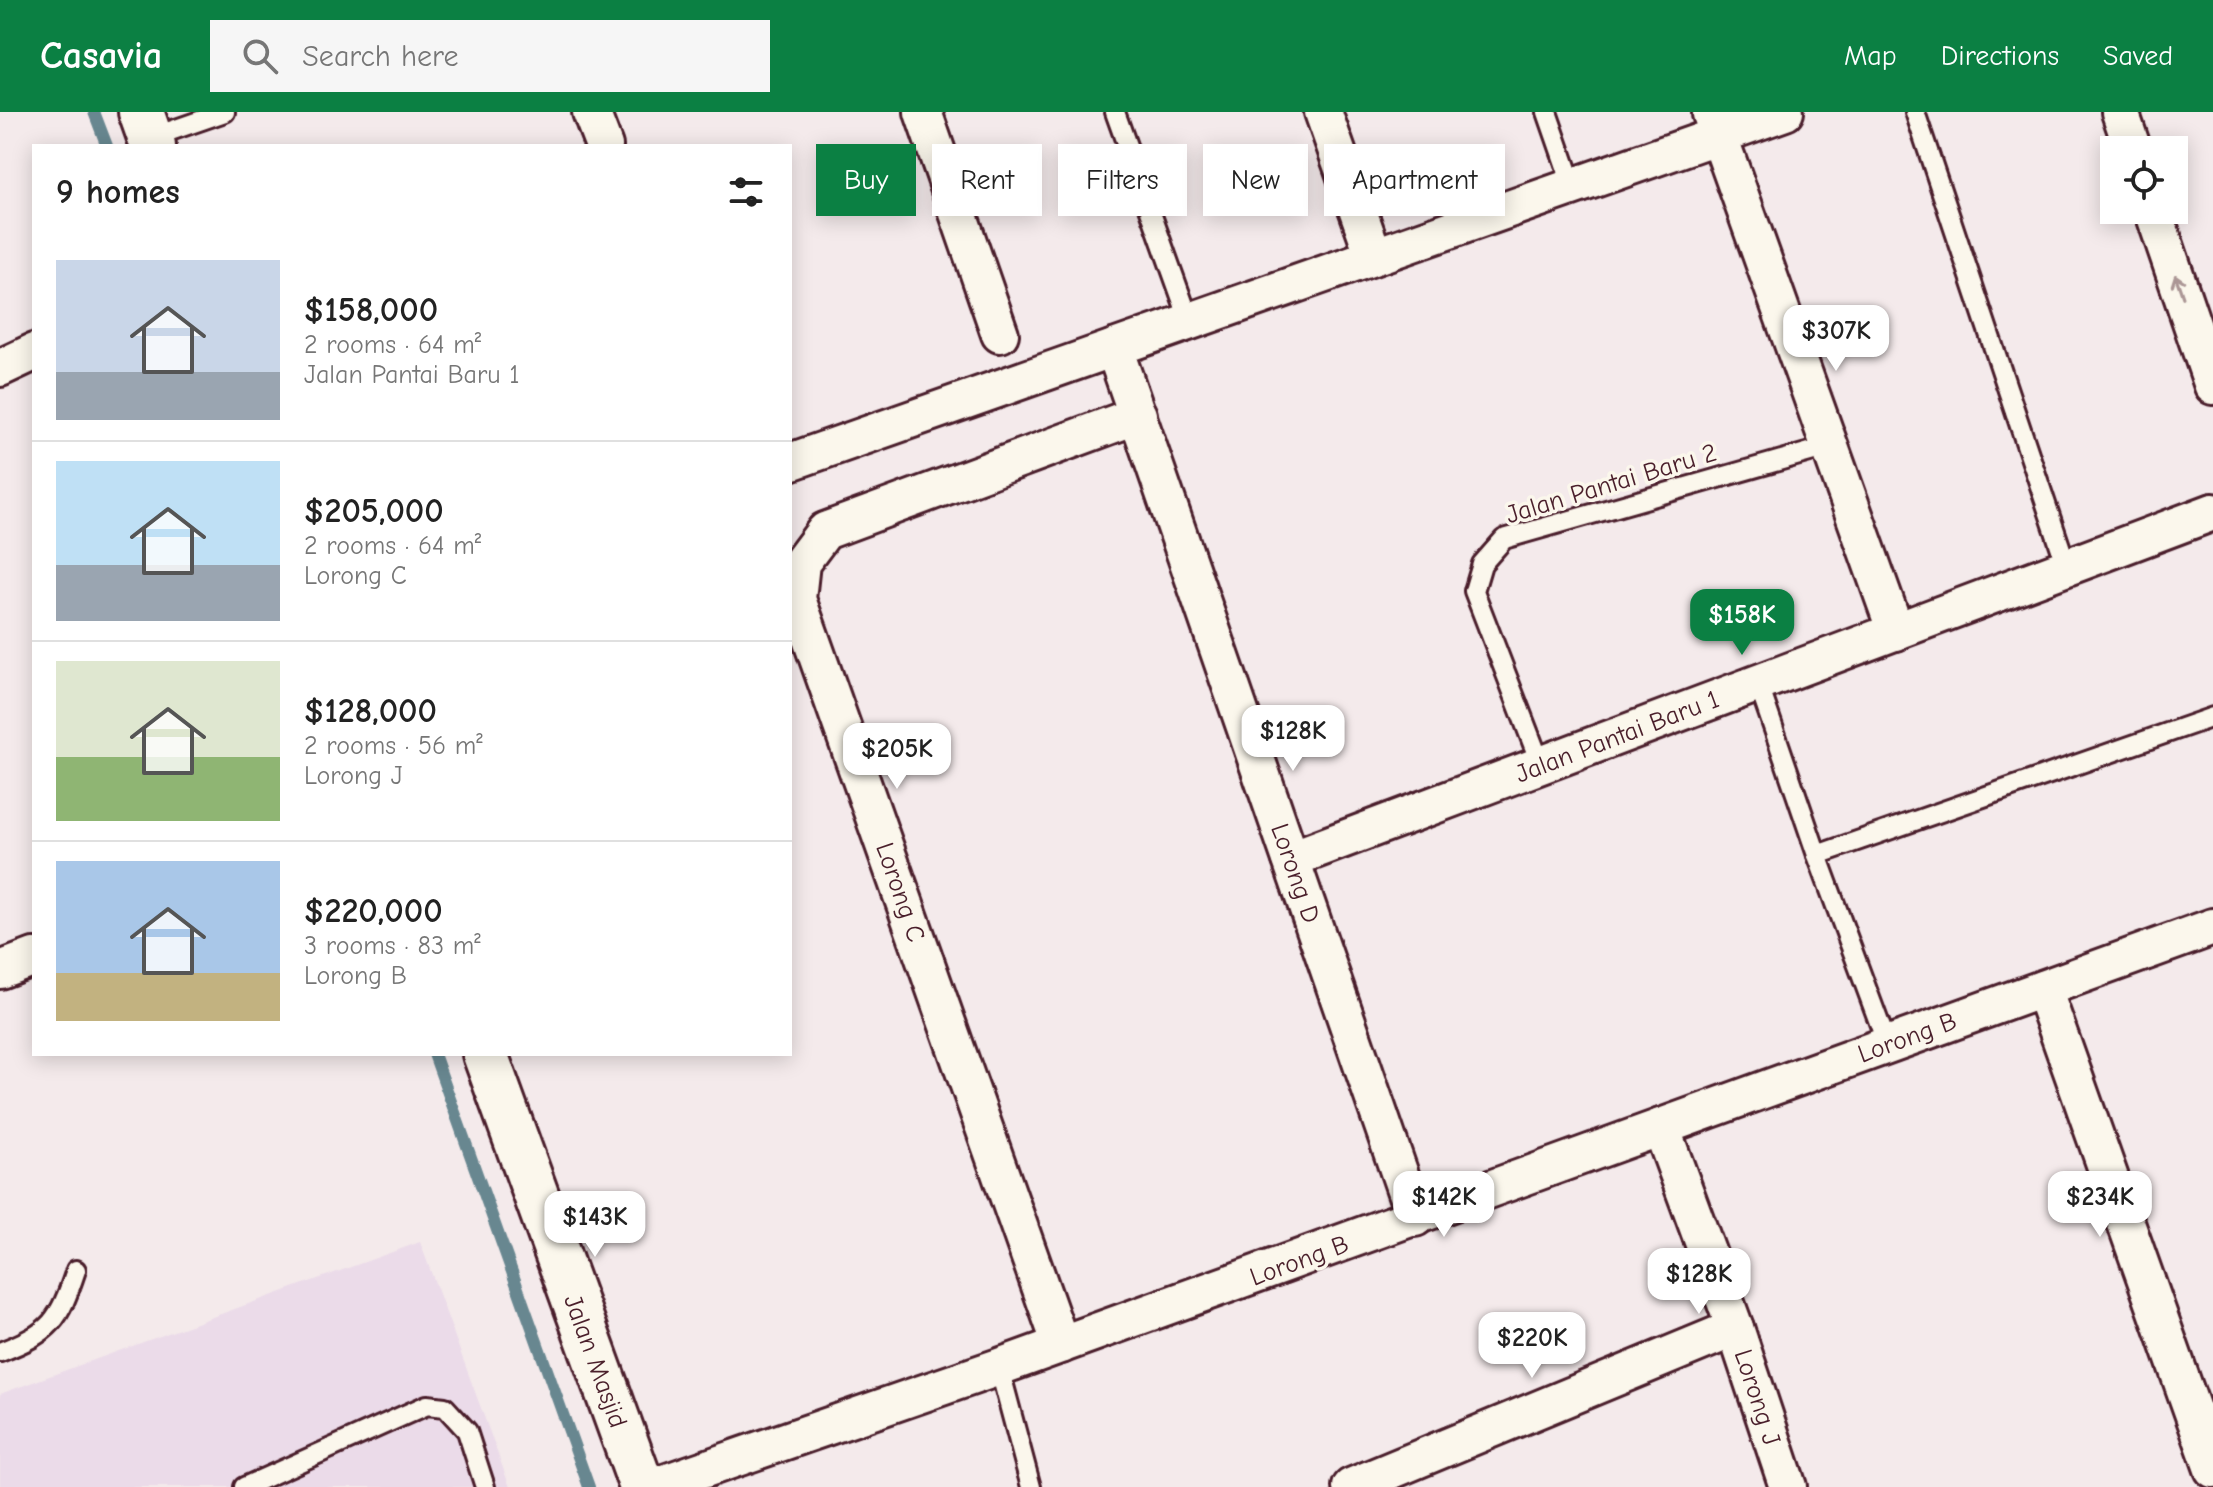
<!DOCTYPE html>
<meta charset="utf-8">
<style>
:root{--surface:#fff;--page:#f6f6f6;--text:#222;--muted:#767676;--line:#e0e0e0;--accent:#0b8043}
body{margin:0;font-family:"Comic Neue",sans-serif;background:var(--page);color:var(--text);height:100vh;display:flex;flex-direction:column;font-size:30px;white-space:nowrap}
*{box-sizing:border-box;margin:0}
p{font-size:26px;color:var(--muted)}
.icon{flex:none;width:44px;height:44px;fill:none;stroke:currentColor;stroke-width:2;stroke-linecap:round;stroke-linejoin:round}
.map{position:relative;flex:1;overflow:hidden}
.details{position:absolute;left:32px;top:32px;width:760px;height:912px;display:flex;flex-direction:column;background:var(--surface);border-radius:0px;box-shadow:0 4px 20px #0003}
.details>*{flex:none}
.hud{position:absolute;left:816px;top:32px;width:760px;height:72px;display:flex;gap:16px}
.fabs{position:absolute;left:2100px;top:24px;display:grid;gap:16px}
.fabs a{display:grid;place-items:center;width:88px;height:88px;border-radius:0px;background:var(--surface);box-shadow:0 4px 20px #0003;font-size:40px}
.price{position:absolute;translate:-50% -68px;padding:0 18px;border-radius:16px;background:#fff;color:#222;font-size:26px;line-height:52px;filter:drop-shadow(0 2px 4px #0008)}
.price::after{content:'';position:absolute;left:50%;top:48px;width:24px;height:18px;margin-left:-12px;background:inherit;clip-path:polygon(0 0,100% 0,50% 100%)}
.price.current{background:var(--accent);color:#fff}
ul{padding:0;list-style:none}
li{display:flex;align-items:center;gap:24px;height:200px;padding:0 24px}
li+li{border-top:2px solid var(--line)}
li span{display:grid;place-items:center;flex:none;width:224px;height:160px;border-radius:0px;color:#555}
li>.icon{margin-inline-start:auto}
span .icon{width:96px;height:96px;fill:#fffc;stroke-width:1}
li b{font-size:34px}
h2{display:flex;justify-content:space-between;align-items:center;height:96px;padding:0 24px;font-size:34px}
.tag{padding:0 28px;border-radius:0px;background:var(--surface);box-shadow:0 4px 20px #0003;font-size:28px;line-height:72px}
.tag.current{background:var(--accent);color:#fff}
header{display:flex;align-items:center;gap:48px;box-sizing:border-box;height:112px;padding:0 40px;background:var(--accent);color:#fff}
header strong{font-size:38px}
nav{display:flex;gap:44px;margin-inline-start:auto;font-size:28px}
.search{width:560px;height:72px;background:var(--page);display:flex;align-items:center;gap:20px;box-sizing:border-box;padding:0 28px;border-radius:0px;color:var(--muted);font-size:30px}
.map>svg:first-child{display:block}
</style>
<header>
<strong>Casavia</strong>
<div class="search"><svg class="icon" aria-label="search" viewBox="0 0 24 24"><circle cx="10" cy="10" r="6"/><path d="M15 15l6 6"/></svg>Search here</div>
<nav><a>Map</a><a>Directions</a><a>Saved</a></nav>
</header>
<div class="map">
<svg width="2213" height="1375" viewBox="0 0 2213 1375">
<rect width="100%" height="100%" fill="#f4eaeb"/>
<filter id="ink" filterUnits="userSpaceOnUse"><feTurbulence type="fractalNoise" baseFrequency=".0125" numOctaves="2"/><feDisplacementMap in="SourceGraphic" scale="16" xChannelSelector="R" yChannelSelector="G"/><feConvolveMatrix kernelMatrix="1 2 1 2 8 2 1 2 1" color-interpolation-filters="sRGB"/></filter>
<g filter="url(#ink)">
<polygon fill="#ebdbe9" points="420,1130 510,1375 0,1375 0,1282"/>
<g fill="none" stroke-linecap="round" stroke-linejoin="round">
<g stroke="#688790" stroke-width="12">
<polyline points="94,0 107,34"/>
<polyline points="434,942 589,1375"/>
</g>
<g stroke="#4a1f2b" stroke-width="24">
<g id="lane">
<polyline points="1115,0 1190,210"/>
<polyline points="1547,0 1573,75"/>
<polyline points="1915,0 2067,455"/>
<polyline points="150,26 225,0"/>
<polyline points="1758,571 1817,743 1887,932"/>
<polyline points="1541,653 1474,479 1482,452 1504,427 1831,334"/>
<polyline points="1817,743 2213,605"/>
<path d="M0 1240C52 1220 59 1209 76 1158"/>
<polyline points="999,1255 1031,1375"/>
<polyline points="244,1375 427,1293 445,1295 467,1319 485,1375"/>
</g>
</g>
<g stroke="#4a1f2b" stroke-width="42">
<g id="street">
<polyline points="591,0 604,34"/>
<polyline points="923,0 1000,222"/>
<polyline points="1323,0 1374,144"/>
<polyline points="2120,0 2133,38"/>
<polyline points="1711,2 1896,520"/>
<polyline points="2153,98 2213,274"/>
<polyline points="1114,236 1415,1106"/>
<polyline points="0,256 34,240"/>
<polyline points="790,350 1785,0"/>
<polyline points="1291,747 2213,400"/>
<polyline points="0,858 34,845"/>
<polyline points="2043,877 2213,1357"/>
<polyline points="1661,1015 1735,1216 1788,1375"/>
<polyline points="1061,1233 797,487 801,451 825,419 1138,303"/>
<polyline points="653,1375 999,1255 2213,815"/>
<polyline points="1351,1375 1735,1216"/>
</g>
</g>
<g stroke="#4a1f2b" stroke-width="50">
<g id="secondary">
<polyline points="141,0 153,34"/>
<polyline points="485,942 642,1375"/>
</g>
</g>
<use href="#lane" stroke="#fbf7ec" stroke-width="18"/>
<use href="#street" stroke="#fbf7ec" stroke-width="36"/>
<use href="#secondary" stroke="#fbf7ec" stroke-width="44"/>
</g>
<defs><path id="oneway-shaft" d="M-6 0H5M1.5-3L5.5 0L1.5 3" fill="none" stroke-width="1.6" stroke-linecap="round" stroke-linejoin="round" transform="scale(2)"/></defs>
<use stroke="#ab9695" href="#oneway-shaft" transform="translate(2179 174) rotate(-109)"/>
</g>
<g text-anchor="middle" stroke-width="7" stroke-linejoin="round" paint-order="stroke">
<g font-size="26" fill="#4a1f2b" stroke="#fbf7ec">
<text transform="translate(1611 371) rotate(-17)" y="9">Jalan Pantai Baru 2</text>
<text transform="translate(1617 624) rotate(-21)" y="9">Jalan Pantai Baru 1</text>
<text transform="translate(1296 761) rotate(71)" y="9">Lorong D</text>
<text transform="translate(901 780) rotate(71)" y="9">Lorong C</text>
<text transform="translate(1907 925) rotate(-20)" y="9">Lorong B</text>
<text transform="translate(1299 1148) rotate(-20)" y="9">Lorong B</text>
<text transform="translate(596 1249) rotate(70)" y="9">Jalan Masjid</text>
<text transform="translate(1758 1285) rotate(72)" y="9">Lorong J</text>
</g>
</g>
</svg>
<div class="fabs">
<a><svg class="icon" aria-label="locate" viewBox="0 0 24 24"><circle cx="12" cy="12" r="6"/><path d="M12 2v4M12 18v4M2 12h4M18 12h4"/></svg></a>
</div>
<b class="price" style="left:1836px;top:261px">$307K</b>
<b class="price current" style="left:1742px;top:545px">$158K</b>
<b class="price" style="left:1293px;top:661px">$128K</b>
<b class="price" style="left:897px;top:679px">$205K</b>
<b class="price" style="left:1444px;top:1127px">$142K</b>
<b class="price" style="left:2100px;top:1127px">$234K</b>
<b class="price" style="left:595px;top:1147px">$143K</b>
<b class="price" style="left:1699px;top:1204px">$128K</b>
<b class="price" style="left:1532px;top:1268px">$220K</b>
<div class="hud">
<a class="tag current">Buy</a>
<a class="tag">Rent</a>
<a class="tag">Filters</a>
<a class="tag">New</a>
<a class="tag">Apartment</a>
</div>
<section class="details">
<h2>9 homes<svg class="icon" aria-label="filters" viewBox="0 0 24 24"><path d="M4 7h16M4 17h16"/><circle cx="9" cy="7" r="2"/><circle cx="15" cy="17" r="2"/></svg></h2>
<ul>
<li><span style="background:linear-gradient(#c9d6e8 70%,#9aa5b1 0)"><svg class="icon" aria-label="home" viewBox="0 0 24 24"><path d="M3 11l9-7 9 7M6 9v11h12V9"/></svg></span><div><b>$158,000</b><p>2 rooms · 64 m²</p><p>Jalan Pantai Baru 1</p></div></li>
<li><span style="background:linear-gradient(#bfe0f5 65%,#9aa5b1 0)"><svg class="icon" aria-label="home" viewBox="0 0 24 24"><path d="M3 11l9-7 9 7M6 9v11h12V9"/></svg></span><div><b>$205,000</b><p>2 rooms · 64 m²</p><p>Lorong C</p></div></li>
<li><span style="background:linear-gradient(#dfe7d0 60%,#8fb573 0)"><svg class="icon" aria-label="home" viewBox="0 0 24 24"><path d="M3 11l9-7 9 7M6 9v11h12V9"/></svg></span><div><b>$128,000</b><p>2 rooms · 56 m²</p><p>Lorong J</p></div></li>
<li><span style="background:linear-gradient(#a9c7e8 70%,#c2b280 0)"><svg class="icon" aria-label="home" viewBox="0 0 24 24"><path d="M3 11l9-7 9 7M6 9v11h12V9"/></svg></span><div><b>$220,000</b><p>3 rooms · 83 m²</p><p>Lorong B</p></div></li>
</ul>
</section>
</div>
